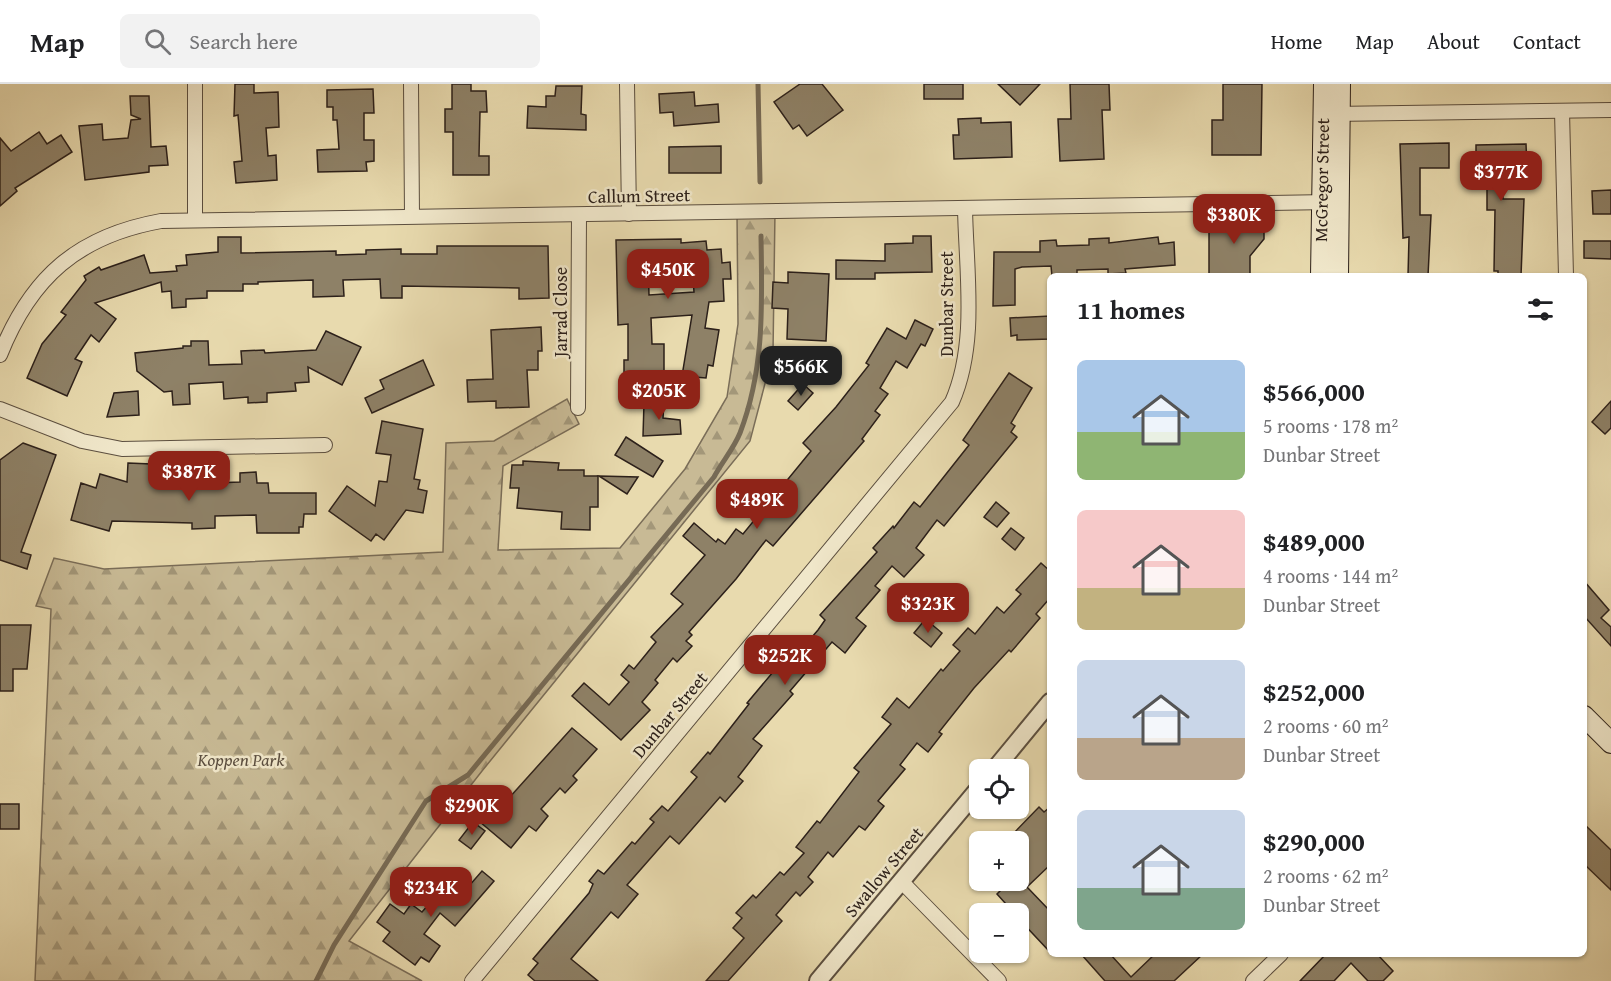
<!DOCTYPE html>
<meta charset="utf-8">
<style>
:root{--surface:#fff;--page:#f2f2f2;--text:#202124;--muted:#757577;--line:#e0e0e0;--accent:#8f2418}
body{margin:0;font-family:"Gentium Book Plus",serif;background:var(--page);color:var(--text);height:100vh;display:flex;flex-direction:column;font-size:22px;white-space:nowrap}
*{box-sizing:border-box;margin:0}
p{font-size:20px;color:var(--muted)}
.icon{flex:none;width:33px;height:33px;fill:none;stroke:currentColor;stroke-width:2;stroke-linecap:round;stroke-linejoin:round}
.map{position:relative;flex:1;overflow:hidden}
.drawer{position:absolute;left:1047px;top:189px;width:540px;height:684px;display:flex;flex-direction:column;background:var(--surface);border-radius:9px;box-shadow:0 2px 4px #0004}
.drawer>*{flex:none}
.fabs{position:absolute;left:969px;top:675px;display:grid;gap:12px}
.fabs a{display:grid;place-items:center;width:60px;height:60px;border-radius:9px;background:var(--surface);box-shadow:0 2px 4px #0004;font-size:30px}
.price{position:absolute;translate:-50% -51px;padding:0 14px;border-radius:12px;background:var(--accent);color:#fff;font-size:20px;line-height:39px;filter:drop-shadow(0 2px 3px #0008)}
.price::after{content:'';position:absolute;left:50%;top:36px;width:18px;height:14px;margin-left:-9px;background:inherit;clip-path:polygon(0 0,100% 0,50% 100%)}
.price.active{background:#222;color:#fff}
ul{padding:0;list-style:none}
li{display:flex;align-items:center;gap:18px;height:150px;padding:0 30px}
li span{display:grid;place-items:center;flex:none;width:168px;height:120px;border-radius:9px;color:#555}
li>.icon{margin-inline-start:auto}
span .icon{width:72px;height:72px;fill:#fffc;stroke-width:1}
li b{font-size:26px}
h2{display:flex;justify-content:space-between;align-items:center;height:72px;padding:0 30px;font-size:26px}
header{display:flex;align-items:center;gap:36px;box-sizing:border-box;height:84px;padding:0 30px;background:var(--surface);border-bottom:2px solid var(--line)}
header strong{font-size:28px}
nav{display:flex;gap:33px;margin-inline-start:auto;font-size:21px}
.search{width:420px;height:54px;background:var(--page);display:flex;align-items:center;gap:15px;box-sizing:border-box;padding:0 21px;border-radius:9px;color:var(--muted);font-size:22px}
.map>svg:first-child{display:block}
</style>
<header>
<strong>Map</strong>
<div class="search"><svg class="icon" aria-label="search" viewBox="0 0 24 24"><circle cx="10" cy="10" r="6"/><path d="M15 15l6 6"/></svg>Search here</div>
<nav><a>Home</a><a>Map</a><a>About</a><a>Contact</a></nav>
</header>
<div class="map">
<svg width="1611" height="897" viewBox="0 0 1611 897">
<defs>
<pattern id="forest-firs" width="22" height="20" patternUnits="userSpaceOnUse" patternTransform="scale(1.5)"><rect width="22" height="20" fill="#c8ba95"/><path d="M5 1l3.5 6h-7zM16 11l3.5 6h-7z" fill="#a39779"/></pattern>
</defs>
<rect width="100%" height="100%" fill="#e8daae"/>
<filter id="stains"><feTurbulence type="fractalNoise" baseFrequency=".00333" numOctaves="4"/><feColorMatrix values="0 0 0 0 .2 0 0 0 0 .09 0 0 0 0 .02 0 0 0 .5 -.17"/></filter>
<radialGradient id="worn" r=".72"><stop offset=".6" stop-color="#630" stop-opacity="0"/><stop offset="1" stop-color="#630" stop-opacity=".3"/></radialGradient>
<polygon fill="url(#forest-firs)" stroke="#7a6d58" stroke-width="1.5" points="775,127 773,269 750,357 482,687 349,857 422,897 35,897 51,525 36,522 54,474 104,485 443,468 446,359 494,357 567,315 579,340 503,382 498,466 620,464 685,385 727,313 738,240 737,128"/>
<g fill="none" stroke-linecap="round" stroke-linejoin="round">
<g stroke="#766a55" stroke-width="5">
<polyline points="758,0 760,98"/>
<path d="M316 897 334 861 426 717 468 691 714 393C722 378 734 364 740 349 765 284 762 219 761 152"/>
</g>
</g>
<g fill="#8e8167" stroke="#2c201a" stroke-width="1.5" fill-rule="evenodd">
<polygon points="235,0 254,0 254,9 278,8 279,43 266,44 268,72 276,71 277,96 236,99 234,78 242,77 238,31 234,32"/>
<polygon points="452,0 471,0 471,7 486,7 487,28 480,28 479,72 489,72 489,91 453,91 453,48 445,48 445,25 452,25"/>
<polygon points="800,0 822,0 843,26 807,52 799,41 793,45 774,18"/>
<rect x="924" y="0" width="39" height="15"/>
<polygon points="998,0 1040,0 1020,21"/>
<polygon points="1070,0 1109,0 1110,26 1102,26 1104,75 1060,77 1058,35 1071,35"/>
<polygon points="1223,0 1262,0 1261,71 1212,71 1212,36 1223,36"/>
<polygon points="556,2 582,2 581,30 586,31 586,46 527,44 528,22 546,23 546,12 555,12"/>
<polygon points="373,5 374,29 364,29 364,56 374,56 374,77 366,78 367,87 318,88 317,66 339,65 337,36 333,36 333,23 327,23 327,6"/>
<polygon points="694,8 695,22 718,20 719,38 674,42 673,28 660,29 659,10"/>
<polygon points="130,12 149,12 151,63 166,62 168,81 149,82 149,88 85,96 79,42 102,40 103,56 128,54 131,36 141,35 131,31"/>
<polygon points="981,34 981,39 1011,38 1012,73 954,75 953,51 959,51 958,35"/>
<polygon points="39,48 47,60 61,51 72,68 15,104 17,107 0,122 0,54 11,67"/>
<polygon points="1449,59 1449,84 1420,84 1420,131 1431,131 1428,192 1408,192 1409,153 1403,154 1400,60"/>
<polygon points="1526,60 1527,83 1502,84 1503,115 1524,115 1521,192 1498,192 1498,187 1494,187 1495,126 1487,126 1487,97 1464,97 1464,74 1476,74 1476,61"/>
<polygon points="721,62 721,89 669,89 669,63"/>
<polygon points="1611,106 1611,130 1593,130 1592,107"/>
<polygon points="1264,132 1264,155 1250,172 1250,192 1209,192 1209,135"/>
<polygon points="913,152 931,152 932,188 875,189 875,195 836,195 836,176 885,177 885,160 913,159"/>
<polygon points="218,153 241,153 241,169 336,167 336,171 366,170 366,166 401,165 401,170 437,170 437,162 548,162 549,214 519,215 519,204 402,202 402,214 381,214 380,195 343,196 344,212 313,213 313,196 258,198 258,200 243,200 243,207 207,207 207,214 186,215 186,223 172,224 171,207 162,208 161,198 95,219 116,235 99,258 91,251 75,275 82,278 67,312 27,294 42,260 66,231 61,228 86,196 84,192 99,183 101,186 144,171 150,189 177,187 176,182 187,181 186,171 218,168"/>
<polygon points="1158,153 1159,160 1174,158 1175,181 1125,185 1126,189 1108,190 1108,185 1077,186 1077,192 1052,192 1051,182 1022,183 1015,185 1015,221 993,222 994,168 1040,168 1040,157 1056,156 1057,162 1089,161 1089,155 1109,154 1109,159"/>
<path d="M681 155V159L706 157 707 166 721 165 722 179 730 178 731 195H723L724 217 709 218 705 244 719 246 713 282 708 281 706 294 682 292 692 231 651 234 652 260H664V293H624V276H628V240L618 241 616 156ZM685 174 686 180H692L694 208 649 211 648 175Z"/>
<polygon points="1584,157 1611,157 1611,175 1584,174"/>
<polygon points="788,188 829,190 826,257 787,255 788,225 772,224 773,198 788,199"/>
<polygon points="1050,232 1050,255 1017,256 1017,251 1011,252 1010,234"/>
<polygon points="915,236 933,245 925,262 921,260 907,284 896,277 880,304 888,310 875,327 880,331 862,355 864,357 773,462 766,456 736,495 689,548 692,551 686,557 692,562 677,578 673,574 655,596 658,599 642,618 650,626 621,656 572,612 584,599 609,621 629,598 621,591 629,581 634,585 656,558 651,553 683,520 671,510 705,471 683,452 694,439 716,458 718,455 725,460 736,445 743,450 811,367 803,359 836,323 869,281 866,279 887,244 906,255"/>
<polygon points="541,243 542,267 538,267 538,286 527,286 529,323 496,324 496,317 468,318 467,296 493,295 491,246"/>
<polygon points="326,247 361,263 342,301 308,283 309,298 295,299 296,307 267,309 267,318 248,319 248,313 224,315 223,298 189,300 190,320 173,321 172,307 164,308 137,287 135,269 183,264 183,262 191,262 191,257 208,257 209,281 242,280 241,267 264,266 265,269 316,266"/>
<polygon points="423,276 434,301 372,329 365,314 384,305 380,296"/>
<polygon points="1009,289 1032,304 1011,339 1015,342 1011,348 1017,353 944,442 937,436 916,464 924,471 904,493 892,482 875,502 880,506 856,534 866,542 845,569 832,558 790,607 793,610 753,655 762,662 738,693 743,697 725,718 720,713 679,760 670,752 627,801 638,810 618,834 611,828 571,875 598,897 535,897 528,891 538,879 533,875 589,809 593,800 589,797 598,786 604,790 632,758 635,760 654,738 650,735 662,722 668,727 697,693 691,688 708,668 710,670 749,620 747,619 789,569 794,574 818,546 825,536 820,531 877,468 873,464 893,442 894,444 914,418 920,423 969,361 963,356"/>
<polygon points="803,300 813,309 798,326 788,317"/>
<polygon points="138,307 139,331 107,333 114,309"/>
<polygon points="1611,317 1611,344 1605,350 1592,338"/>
<polygon points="664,318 663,334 680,336 681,350 643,352 644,319"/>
<polygon points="382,337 423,345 414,395 420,396 418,405 427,407 423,429 406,426 384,456 376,450 371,457 329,427 347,402 375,422 379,397 387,398 391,371 376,369"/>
<polygon points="626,353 663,377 653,393 615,371"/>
<polygon points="23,359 56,371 21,468 31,471 27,485 0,476 0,376"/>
<polygon points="523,377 559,379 558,386 584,386 584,392 598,392 598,423 590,423 590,446 561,445 562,428 517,424 519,404 510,404 512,381 523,381"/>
<polygon points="128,379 151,380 150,392 194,393 194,390 213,389 213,399 240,398 240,389 256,388 257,399 268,399 269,409 316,409 316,430 304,430 303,443 299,443 299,449 257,449 256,431 215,432 215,444 192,445 192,439 112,437 109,447 71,436 81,399 96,404 100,390 127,398"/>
<polygon points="599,392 638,393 627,410"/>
<polygon points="996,418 1009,429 997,443 984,433"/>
<polygon points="1011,444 1024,454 1015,466 1002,455"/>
<polygon points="1041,479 1050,487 1050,514 1036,530 1040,534 1011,568 1009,566 974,604 939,648 942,650 928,668 917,659 900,681 905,685 878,717 884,722 865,746 859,742 833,773 828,768 808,793 813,798 800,812 796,808 776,831 782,837 728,897 706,897 744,854 733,844 742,834 736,829 753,811 756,814 780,788 784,791 804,769 796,763 817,737 820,739 859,688 854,684 891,640 882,633 897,614 909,624 941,585 943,587 960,567 953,561 968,544 975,550 997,523 1004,529 1021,510 1016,506"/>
<polygon points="1584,497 1609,526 1601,534 1611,543 1611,562 1584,532"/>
<polygon points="923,538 927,542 930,539 942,549 931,563 914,549"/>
<polygon points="0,541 31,541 27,585 13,585 13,607 0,607"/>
<polygon points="572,644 597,665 573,692 577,696 565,709 560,704 541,725 548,732 536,747 529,742 511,764 480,738 494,721 499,725"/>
<rect x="0" y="720" width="19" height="25"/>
<polygon points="1039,723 1044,728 1050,723 1050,781 1027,803 1050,827 1050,868 1018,834 1018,830 1015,830 997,810 1011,796 1018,796 1018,758 1010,753"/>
<polygon points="473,738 485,747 471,765 459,756"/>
<polygon points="1584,740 1611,766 1611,806 1584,780"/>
<polygon points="482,787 494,797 455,842 440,829 424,850 440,862 429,878 421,873 415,881 383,857 390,848 377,838 390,820 404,830 411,820 422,828 455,790 469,802"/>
<polygon points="1081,870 1110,870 1131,893 1155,870 1203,870 1174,897 1105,897"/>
<polygon points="1326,870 1377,870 1393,887 1383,897 1368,897 1351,879 1334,897 1300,897"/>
</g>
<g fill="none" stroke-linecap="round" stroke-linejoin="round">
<g stroke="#5b4e3f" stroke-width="16">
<g id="minor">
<polyline points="195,0 195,135"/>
<polyline points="411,0 412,132"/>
<polyline points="627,0 629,130"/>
<polyline points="1562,27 1566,192"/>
<polyline points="1332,30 1611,26"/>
<path d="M0 271C31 193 78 152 161 137L1329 118"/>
<polyline points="578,324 579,132"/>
<polyline points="0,325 82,357 122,365 325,361"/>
<polyline points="902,798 999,897"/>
<path d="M472 897 952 318C978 259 966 187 965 124"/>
<polyline points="1253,897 1281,870"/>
</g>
</g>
<g stroke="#5b4e3f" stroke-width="20">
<g id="tertiary">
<polyline points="994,686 1050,618"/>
<polyline points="818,897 980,703"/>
</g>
</g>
<g stroke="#2c201a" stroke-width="22">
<g id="secondary">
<polyline points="1321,192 1324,0"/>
<polyline points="1338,192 1340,0"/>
<polyline points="1584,632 1611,659"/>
</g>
</g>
<use href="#minor" stroke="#f0e7ca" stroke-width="14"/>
<use href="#tertiary" stroke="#f0e7ca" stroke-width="16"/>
<use href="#secondary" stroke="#f0e7ca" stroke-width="20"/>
</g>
<g text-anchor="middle" stroke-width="5" stroke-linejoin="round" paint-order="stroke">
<g font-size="18" fill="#2c201a" stroke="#f0e7ca">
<text transform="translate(1322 96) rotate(-89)" y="6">McGregor Street</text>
<text transform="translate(639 112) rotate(-1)" y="6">Callum Street</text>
<text transform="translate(947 220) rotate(-90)" y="6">Dunbar Street</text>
<text transform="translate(561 228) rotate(-90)" y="6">Jarrad Close</text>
<text transform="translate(670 631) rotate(-50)" y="6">Dunbar Street</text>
<text transform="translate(884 788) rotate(-50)" y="6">Swallow Street</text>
</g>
<g font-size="18" font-style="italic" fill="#5b4e3f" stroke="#f0e7ca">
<text x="241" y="682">Koppen Park</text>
</g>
</g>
<rect width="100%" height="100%" filter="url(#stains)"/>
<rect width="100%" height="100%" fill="url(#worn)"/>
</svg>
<div class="fabs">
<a><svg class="icon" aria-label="locate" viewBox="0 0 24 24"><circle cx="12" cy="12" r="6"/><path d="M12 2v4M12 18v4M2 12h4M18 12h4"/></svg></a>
<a>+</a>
<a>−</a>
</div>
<b class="price" style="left:1501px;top:118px">$377K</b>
<b class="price" style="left:1234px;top:161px">$380K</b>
<b class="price" style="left:668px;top:216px">$450K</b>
<b class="price active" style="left:801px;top:313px">$566K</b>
<b class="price" style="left:659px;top:337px">$205K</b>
<b class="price" style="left:189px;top:418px">$387K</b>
<b class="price" style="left:757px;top:446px">$489K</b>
<b class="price" style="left:928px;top:550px">$323K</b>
<b class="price" style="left:785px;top:602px">$252K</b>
<b class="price" style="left:472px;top:752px">$290K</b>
<b class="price" style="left:431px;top:834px">$234K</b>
<section class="drawer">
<h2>11 homes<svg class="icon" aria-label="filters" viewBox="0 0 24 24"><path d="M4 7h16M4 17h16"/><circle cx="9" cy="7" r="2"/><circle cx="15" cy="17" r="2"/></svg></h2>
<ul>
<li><span style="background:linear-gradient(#a9c7e8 60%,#8fb573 0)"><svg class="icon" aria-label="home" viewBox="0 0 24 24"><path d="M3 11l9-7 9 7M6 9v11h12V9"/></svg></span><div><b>$566,000</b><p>5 rooms · 178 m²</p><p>Dunbar Street</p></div></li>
<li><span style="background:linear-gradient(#f6c9c9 65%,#c2b280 0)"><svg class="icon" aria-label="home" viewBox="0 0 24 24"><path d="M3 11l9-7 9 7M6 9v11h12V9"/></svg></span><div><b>$489,000</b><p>4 rooms · 144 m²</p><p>Dunbar Street</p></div></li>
<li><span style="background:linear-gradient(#c9d6e8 65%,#b9a48a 0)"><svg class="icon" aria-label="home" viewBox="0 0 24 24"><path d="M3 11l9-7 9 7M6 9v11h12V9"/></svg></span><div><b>$252,000</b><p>2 rooms · 60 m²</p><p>Dunbar Street</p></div></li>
<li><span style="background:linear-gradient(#c9d6e8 65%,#7fa58c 0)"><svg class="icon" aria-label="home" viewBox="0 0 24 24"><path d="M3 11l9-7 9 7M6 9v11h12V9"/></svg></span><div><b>$290,000</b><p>2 rooms · 62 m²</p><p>Dunbar Street</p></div></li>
</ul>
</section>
</div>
